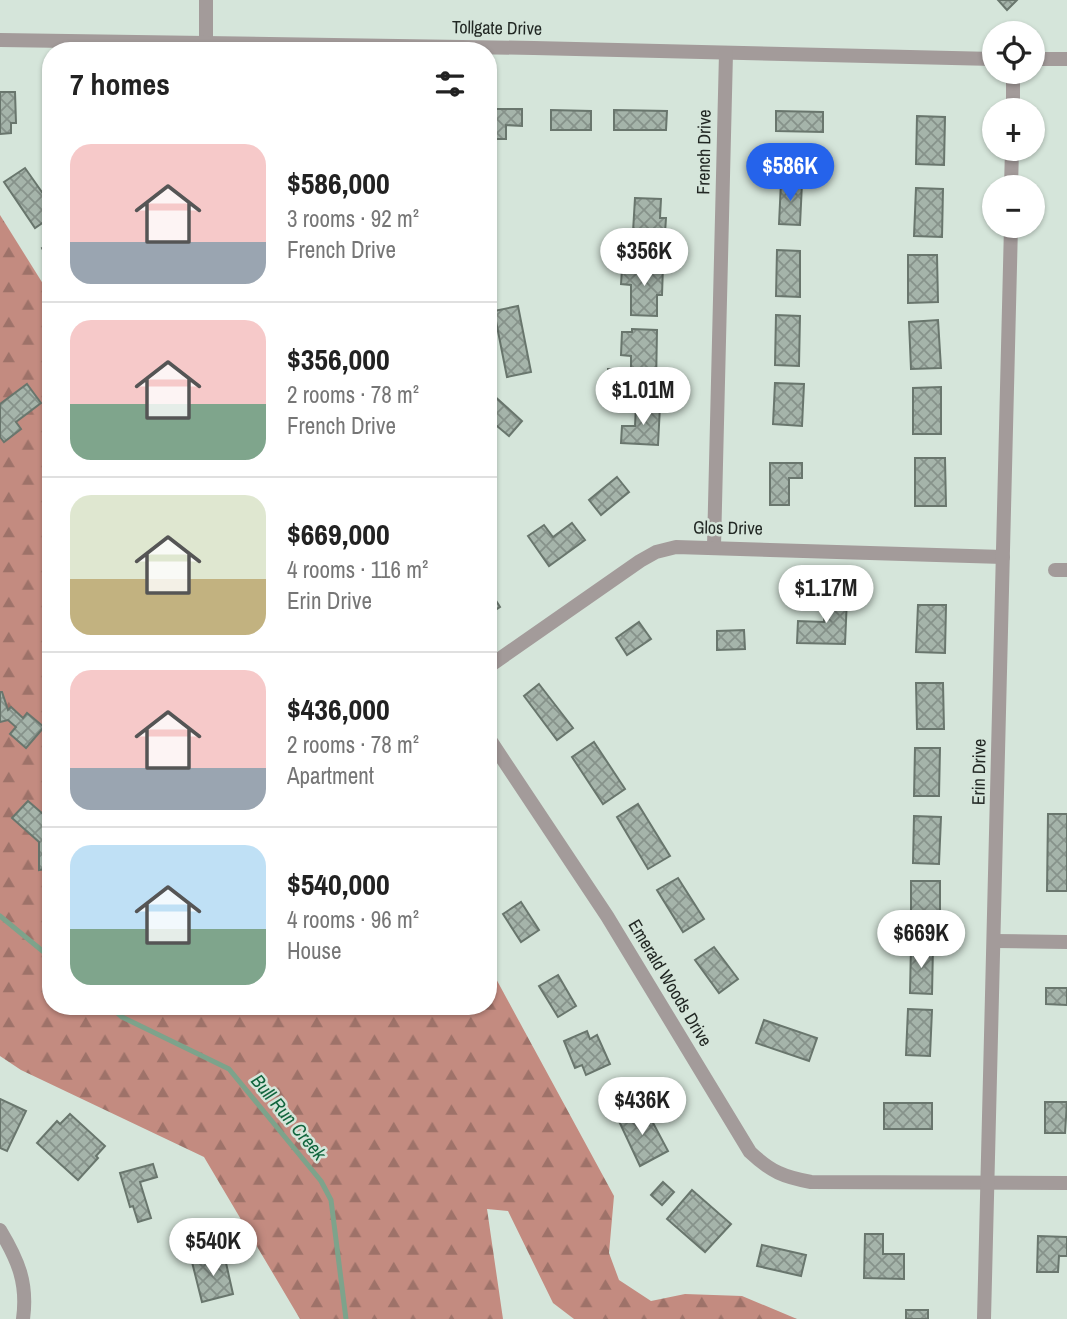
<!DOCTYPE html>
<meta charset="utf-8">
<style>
:root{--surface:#fff;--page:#f6f6f6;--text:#222;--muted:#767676;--line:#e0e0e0;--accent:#2563eb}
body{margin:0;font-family:"Archivo Narrow",sans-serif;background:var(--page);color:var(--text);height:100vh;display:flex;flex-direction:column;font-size:26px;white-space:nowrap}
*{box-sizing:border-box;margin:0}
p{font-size:23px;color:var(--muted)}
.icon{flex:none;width:38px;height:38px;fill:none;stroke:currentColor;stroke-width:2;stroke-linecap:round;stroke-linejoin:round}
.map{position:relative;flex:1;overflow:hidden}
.details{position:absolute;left:42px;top:42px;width:455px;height:973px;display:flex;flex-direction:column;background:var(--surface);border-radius:28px;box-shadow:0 2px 5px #0004}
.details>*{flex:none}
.tools{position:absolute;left:982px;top:21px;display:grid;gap:14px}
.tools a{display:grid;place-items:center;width:63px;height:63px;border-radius:50%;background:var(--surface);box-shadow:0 2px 5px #0004;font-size:35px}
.price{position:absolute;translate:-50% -60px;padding:0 16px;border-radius:24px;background:#fff;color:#222;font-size:23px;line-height:46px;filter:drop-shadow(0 2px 4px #0008)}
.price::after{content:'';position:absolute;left:50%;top:42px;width:21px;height:16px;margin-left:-10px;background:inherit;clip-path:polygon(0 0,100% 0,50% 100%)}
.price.active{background:var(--accent);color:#fff}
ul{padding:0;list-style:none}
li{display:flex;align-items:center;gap:21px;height:175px;padding:0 28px}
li+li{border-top:2px solid var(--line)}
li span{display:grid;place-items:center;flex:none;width:196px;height:140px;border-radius:21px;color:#555}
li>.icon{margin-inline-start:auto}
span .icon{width:84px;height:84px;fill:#fffc;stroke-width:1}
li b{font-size:30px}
h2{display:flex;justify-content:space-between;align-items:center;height:84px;padding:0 28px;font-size:30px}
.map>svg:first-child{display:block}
</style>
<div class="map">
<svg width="1067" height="1319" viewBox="0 0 1067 1319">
<defs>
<pattern id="forest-firs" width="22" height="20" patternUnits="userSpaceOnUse" patternTransform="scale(1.75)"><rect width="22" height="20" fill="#c38b80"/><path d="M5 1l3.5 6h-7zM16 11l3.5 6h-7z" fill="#9e7269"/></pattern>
<pattern id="building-cross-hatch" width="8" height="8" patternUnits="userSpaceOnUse" patternTransform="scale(1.75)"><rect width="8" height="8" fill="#a5b4aa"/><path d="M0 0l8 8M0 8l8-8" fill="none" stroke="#86928a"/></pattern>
</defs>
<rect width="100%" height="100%" fill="#d5e5da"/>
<polygon fill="url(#forest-firs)" points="0,215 45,287 51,290 51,1006 488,1006 488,964 614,1196 609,1253 619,1280 651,1301 685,1294 742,1296 797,1319 574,1319 553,1303 508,1211 487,1209 503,1319 300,1319 204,1157 21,1070 0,1056"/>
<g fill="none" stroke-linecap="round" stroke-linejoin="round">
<g stroke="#7da38b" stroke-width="5">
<polyline points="0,916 51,958"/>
<polyline points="109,1006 122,1017 229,1069 321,1181 331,1200 346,1319"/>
</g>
</g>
<g fill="url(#building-cross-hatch)" stroke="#69766d" stroke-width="2">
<polygon points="998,0 1017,0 1007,10"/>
<polygon points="0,92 15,92 16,123 11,123 11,133 0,134"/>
<polygon points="488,109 522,109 522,126 506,125 506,139 488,139"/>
<polygon points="551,110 591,111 591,130 551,130"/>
<polygon points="614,110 667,111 666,130 614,130"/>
<polygon points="776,111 823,112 823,132 776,131"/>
<polygon points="917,116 945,117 944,165 916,164"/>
<polygon points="25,168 51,205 51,217 35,228 4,182"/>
<polygon points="781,182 802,183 800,225 779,224"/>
<polygon points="916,188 943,189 942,237 914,236"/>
<polygon points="635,198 661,199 660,218 666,218 664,248 637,247 637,232 633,232"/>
<polygon points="51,242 51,257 48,259 42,248"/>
<polygon points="777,250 800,251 800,297 776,296"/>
<polygon points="908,255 937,255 938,302 908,303"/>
<polygon points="632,265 663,266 662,295 657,295 657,316 631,315 631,285 621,284 622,269 632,269"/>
<polygon points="518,306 531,372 507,377 494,311"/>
<polygon points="776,315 800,316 799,366 775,365"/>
<polygon points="938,320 941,368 911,369 909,322"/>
<polygon points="632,329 657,330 656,386 608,384 608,369 631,370 631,356 621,355 622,332 632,332"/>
<polygon points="775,383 804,384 802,426 773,424"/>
<polygon points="27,384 41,403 16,422 21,429 4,442 0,437 0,404"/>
<polygon points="941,387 941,434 913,434 913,388"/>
<polygon points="492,394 522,421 509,436 497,426 488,435 488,398"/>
<polygon points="636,405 660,406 658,445 621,443 622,426 635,426"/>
<polygon points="915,458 945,458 946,506 915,506"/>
<polygon points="770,463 802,463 802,478 789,478 789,505 770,505"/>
<polygon points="617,477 629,492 601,515 589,500"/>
<polygon points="572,523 585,540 549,566 528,536 544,525 553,537"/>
<polygon points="488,588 500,607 488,615"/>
<polygon points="825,598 847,598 845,644 797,643 798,621 824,622"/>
<polygon points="918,605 946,605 945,653 916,652"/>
<polygon points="639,622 651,639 627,655 616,638"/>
<polygon points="744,630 745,649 717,650 717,631"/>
<polygon points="916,683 943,683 944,729 917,729"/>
<polygon points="539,684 573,728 557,740 524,696"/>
<polygon points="0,692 2,692 8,710 11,707 23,718 27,713 44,727 26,748 10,734 16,727 8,720 0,722"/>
<polygon points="594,742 625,789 603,804 572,757"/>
<polygon points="915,748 940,748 939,796 914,796"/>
<polygon points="28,801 51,821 51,833 47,837 48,846 51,846 51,882 46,882 46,869 39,870 39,842 12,818"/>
<polygon points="638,804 670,856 648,869 617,817"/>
<polygon points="1048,814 1067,814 1067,891 1047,891"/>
<polygon points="914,816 941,817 939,864 913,863"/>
<polygon points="678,878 704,919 683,932 657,890"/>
<polygon points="911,881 940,881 940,929 911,928"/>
<polygon points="521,902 539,930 521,942 503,914"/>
<polygon points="911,946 933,947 932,994 910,993"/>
<polygon points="714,947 738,979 719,993 695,960"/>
<polygon points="558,975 576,1006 558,1017 539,986"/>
<polygon points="1046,988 1067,988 1067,1005 1046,1004"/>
<polygon points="908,1009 932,1010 930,1056 906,1055"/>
<polygon points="764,1020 817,1038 809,1061 756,1043"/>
<polygon points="587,1031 590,1039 597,1035 610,1064 586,1075 582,1065 575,1068 564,1041"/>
<polygon points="0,1099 26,1111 7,1151 0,1148"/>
<polygon points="1045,1102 1067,1102 1065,1133 1045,1133"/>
<rect x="884" y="1103" width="48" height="26"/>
<polygon points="636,1107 644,1122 651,1119 668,1151 640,1166 617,1117"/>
<polygon points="70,1114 105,1146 96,1156 98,1158 78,1180 37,1143 57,1121 60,1124"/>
<polygon points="153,1164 157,1177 140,1182 151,1218 138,1222 133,1206 130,1207 120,1173"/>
<polygon points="663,1182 674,1192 662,1205 651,1195"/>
<polygon points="692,1190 731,1224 705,1252 667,1219"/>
<polygon points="865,1234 883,1234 883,1254 904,1254 904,1279 864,1278"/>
<polygon points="1038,1236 1067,1237 1067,1256 1059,1256 1058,1272 1037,1272"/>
<polygon points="762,1245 806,1255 801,1276 757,1266"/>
<polygon points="224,1254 233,1294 202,1302 192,1262"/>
<rect x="906" y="1310" width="22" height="9"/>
</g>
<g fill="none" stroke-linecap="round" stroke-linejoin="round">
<g stroke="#a39b9a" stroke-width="14">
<polyline points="206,0 206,43"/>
<polyline points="0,40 534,48 994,59"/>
<polyline points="1032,59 1067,59"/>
<polyline points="1013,110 1013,72"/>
<polyline points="1011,187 1012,149"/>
<polyline points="714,546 726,53"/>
<polyline points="1055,570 1067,570"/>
<polyline points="488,667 640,561 656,552 676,547 1003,557"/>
<path d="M488 737 607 916 750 1152C771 1172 784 1177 811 1182L1067 1183"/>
<polyline points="994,941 1067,942"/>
<path d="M0 1230C18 1260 28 1283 23 1319"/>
<polyline points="984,1319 1011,226"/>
</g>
</g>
<g text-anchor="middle" stroke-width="5" stroke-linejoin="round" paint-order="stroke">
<g font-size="18" fill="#222824" stroke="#d5e5da">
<text transform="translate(497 28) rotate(1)" y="6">Tollgate Drive</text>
<text transform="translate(704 152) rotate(-89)" y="6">French Drive</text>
<text transform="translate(728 528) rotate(1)" y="6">Glos Drive</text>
<text transform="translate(979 772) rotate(-89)" y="6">Erin Drive</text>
<text transform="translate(670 983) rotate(59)" y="6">Emerald Woods Drive</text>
</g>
<g font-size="19" font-style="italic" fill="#11653d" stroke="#d5e5da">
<text transform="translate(289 1117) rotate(50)" y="7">Bull Run Creek</text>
</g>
</g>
</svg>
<div class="tools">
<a><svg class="icon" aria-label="locate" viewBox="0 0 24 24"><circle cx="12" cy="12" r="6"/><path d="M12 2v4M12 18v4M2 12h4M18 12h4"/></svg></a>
<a>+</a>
<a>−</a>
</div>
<b class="price active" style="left:790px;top:203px">$586K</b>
<b class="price" style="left:644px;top:288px">$356K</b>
<b class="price" style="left:643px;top:427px">$1.01M</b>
<b class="price" style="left:826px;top:625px">$1.17M</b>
<b class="price" style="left:921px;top:970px">$669K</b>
<b class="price" style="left:642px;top:1137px">$436K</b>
<b class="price" style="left:213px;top:1278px">$540K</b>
<section class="details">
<h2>7 homes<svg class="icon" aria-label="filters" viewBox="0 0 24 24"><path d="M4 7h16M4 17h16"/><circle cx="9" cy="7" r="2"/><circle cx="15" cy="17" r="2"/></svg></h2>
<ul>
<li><span style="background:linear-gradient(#f6c9c9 70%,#9aa5b1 0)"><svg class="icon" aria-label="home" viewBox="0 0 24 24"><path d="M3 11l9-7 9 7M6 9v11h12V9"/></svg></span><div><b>$586,000</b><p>3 rooms · 92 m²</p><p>French Drive</p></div></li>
<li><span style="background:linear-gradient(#f6c9c9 60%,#7fa58c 0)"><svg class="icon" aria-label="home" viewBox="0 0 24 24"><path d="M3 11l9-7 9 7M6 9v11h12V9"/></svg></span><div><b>$356,000</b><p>2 rooms · 78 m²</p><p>French Drive</p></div></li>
<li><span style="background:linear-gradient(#dfe7d0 60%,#c2b280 0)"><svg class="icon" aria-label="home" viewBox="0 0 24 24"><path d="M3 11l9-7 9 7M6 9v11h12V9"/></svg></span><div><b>$669,000</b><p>4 rooms · 116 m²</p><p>Erin Drive</p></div></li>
<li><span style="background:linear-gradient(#f6c9c9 70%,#9aa5b1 0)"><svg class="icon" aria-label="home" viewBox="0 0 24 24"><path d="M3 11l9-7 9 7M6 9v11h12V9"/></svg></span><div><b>$436,000</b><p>2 rooms · 78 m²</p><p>Apartment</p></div></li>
<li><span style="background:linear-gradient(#bfe0f5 60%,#7fa58c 0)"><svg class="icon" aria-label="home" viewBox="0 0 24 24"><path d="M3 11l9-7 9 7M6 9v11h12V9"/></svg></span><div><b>$540,000</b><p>4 rooms · 96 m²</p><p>House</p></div></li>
</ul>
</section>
</div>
